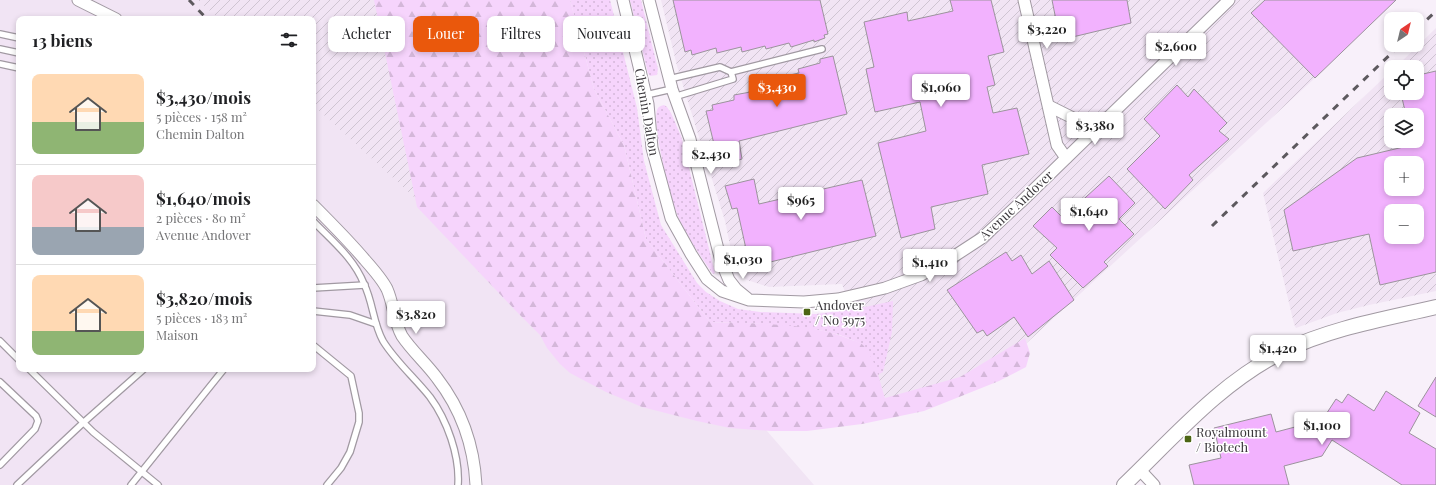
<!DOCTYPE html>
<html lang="fr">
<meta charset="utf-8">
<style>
:root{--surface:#fff;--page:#f6f6f6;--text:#202124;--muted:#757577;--line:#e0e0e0;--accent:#ea580c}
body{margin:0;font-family:"Playfair Display",serif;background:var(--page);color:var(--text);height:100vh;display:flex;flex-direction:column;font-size:15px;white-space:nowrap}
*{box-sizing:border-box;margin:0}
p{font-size:13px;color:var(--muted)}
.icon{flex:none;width:22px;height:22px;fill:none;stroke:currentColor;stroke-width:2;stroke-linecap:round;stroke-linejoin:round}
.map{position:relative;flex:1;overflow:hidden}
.sheet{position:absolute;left:16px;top:16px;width:300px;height:356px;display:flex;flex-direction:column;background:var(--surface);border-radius:8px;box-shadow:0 2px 6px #0003}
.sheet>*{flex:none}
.guide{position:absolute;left:328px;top:16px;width:380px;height:36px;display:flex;gap:8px}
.needle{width:26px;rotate:35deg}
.buttons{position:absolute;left:1384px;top:12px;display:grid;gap:8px}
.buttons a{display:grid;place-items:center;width:40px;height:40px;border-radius:8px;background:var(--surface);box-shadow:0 2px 6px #0003;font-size:20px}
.price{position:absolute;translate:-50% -34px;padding:0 9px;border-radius:4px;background:#fff;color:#222;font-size:13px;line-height:26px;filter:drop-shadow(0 1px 2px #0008)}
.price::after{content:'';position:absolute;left:50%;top:24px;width:12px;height:9px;margin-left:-6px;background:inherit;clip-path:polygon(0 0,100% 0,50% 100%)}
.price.selected{background:var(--accent);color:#fff}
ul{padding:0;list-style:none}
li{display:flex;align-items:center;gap:12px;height:100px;padding:0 16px}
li+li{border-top:1px solid var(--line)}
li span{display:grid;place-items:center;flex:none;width:112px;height:80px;border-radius:8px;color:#555}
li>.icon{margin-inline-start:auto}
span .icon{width:48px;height:48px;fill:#fffc;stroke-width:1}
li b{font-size:17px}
h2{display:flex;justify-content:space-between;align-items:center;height:48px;padding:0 16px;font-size:17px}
.pill{padding:0 14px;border-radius:8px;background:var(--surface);box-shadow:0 2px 6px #0003;font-size:14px;line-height:36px}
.pill.selected{background:var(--accent);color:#fff}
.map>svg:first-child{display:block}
</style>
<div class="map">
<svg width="1436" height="485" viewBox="0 0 1436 485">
<defs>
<pattern id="industrial-furrows" width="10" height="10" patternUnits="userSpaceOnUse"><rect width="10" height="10" fill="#f1e4f4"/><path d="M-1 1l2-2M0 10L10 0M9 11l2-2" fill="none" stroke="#cfc4d2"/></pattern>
<pattern id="grass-dots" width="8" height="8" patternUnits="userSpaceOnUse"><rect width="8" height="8" fill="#f6d4fc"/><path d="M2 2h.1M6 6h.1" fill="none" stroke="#d4b7d9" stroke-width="1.8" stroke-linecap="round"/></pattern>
<pattern id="forest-firs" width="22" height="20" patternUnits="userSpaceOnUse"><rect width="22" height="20" fill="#f6d4fc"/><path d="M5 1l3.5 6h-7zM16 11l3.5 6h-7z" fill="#d4b7d9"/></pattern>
</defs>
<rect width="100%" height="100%" fill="#f8f0fa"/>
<polygon fill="#f1e4f4" points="0,0 213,0 234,19 19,19 19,369 313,369 313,90 754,416 814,485 0,485"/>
<g fill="url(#industrial-furrows)" fill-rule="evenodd">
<polygon points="198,0 398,0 424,206 313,105 313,19 219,19"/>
<polygon points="661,0 1395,0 1315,78 982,384 890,412 842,284 769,287 747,280 735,269 725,221 677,66"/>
<path d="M1436 28V291L1369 305 1337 313 1296 328 1294 324 1263 193 1391 71V93H1417V67H1396ZM1391 115H1417V141H1391ZM1391 163H1417V189H1391ZM1391 211H1417V237H1391Z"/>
</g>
<g fill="url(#grass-dots)">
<polygon points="570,0 610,0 637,108 644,161 661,225 697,283 706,292 720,301 738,309 760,312 816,314 856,309 893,301 892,332 883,372 878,375 862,344 840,335 819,330 764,324 710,322 646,239 624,145 594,89"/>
<polygon points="630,0 641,0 658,69 657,75 650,76 648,73"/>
<path d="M664 105 667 107 671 113 681 136 715 273 713 274C701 257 688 238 679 219 671 202 652 126 657 110 658 107 660 106 664 105Z"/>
</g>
<path fill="url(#forest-firs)" d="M374 0H570L594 89 624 145 646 239 710 322C755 324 810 322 852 340 855 341 860 342 863 345 876 359 879 380 885 398L960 377 1025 338 1030 353 1026 367 999 381 924 411 862 424 807 431H771L730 428 697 421 642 407 606 392 570 373 560 364 547 348 540 335 516 311 417 207Z"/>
<g fill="#f2b2fe" stroke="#9b939c" fill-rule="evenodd">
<polygon points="673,0 820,0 828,34 824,35 825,38 814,42 814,40 791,47 789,43 766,49 765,46 742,52 741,47 717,53 716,48 692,55 691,50 685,52"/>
<polygon points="950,0 991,0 1004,52 988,56 995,85 987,87 993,113 1017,108 1029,154 982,165 988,194 931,207 935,229 901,238 878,143 926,131 920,102 875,112 866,69 874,67 864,22 907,12 908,21 953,11"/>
<polygon points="1052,0 1127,0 1131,23 1060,40"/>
<polygon points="1265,0 1396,0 1315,78 1251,13"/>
<polygon points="833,56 847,114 739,141 742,159 719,165 706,111 713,110 712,105 734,100 734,95 756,91 755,87 776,82 776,78 799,73 798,69 820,63 820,59"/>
<path d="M1436 71V272L1380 285 1369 234 1293 251 1284 210 1357 158 1412 145 1411 141H1417V115H1406L1402 98 1406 93H1417V81L1423 74ZM1391 163H1417V189H1391ZM1391 211H1417V237H1391Z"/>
<polygon points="1177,85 1188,97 1194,89 1227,123 1219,131 1229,139 1189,175 1193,180 1165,209 1127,169 1160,136 1144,119"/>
<polygon points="1109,176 1135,203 1119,219 1134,234 1104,262 1108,266 1083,288 1050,255 1057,248 1033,226 1052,207 1063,218"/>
<polygon points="754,179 759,204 862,180 876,236 750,267 737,208 732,209 725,186"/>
<polygon points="1006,252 1012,261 1021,255 1032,274 1049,261 1074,300 1028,337 1014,317 987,336 983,330 977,333 947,290"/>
<polygon points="1436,377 1436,417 1418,406"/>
<polygon points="1386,391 1420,413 1409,433 1436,449 1436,485 1402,485 1332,440 1322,456 1284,466 1289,485 1194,485 1189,465 1221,458 1214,428 1271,414 1276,432 1314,422 1319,425 1336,399 1342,403 1348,394 1374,411"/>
</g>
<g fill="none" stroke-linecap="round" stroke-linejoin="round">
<g stroke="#a199a2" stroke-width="8">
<g id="service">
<polyline points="0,34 19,38"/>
<polyline points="0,49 19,53"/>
<polyline points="0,64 19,68"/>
<polyline points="731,72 822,49"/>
<polyline points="669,79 720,67 731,72 733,79 674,97"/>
<polyline points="646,95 672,89"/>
<path d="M313 221C331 240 354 258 364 284 373 302 373 323 383 341 396 362 415 378 430 397 447 420 460 456 458 485"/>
<polyline points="313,288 365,285"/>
<polyline points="313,311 350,315 376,324"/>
<polyline points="0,341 19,360"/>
<polyline points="313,345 351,376 359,413 359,422 350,452 341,468 327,485"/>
<polyline points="29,369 93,432 158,485"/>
<polyline points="0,382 36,416 38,421 35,429 0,465"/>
<polyline points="17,485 84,422 144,369"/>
<polyline points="131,485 224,369"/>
</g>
</g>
<g stroke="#a199a2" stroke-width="13">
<g id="minor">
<polyline points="78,0 116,19"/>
<polyline points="623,0 648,104 652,148 671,218 691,254 707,279 722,291 749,300 804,302 838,299 885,288 921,275 956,255 982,238 1021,202 1229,0"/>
<polyline points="649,0 672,89 690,139 721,261 729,280 736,289 747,298"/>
<polyline points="1024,0 1057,145 1066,158"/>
<polyline points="1049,106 1079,121 1108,118"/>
<path d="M313 205C331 223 349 241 365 260 373 269 382 279 387 289 394 305 393 319 402 336 412 351 426 363 437 378 461 409 474 446 476 485"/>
<polyline points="1140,470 1154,485"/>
</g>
</g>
<g stroke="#a199a2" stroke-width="16">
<path id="tertiary" d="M1124 485C1174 437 1221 382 1284 351 1331 328 1385 319 1436 307"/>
</g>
<use href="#service" stroke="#fff" stroke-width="5.5"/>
<use href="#minor" stroke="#fff" stroke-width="11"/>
<use href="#tertiary" stroke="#fff" stroke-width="14"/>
<g stroke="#5d595e" stroke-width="3" stroke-dasharray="7 7" stroke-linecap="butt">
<polyline points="189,0 207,19"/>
<polyline points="1417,29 1436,11"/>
<polyline points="1212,226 1400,45"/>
</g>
</g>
<g fill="#4c6515" stroke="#fff" stroke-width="1.5">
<rect x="803" y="308" width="8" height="8" rx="2"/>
<rect x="1184" y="435" width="8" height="8" rx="2"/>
</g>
<g text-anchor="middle" stroke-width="3" stroke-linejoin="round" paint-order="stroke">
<g font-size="13" fill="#3a373b" stroke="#fff">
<text transform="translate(647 112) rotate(80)" y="5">Chemin Dalton</text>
<text transform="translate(1016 205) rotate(-43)" y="5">Avenue Andover</text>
</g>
<g font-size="13" fill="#3a373b" stroke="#fff" text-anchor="start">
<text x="815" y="310">Andover<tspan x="815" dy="15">/ No 5975</tspan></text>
<text x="1196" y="437">Royalmount<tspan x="1196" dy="15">/ Biotech</tspan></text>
</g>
</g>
</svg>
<div class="buttons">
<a><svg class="needle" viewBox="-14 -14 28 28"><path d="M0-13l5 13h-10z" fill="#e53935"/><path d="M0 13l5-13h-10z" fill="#757577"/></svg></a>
<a><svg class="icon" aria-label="locate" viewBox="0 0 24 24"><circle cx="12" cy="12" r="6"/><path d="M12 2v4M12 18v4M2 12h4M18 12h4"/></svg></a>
<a><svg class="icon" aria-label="layers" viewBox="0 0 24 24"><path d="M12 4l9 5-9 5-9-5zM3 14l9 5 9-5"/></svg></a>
<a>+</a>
<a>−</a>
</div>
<b class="price" style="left:1047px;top:50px">$3,220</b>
<b class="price" style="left:1176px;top:67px">$2,600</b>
<b class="price selected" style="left:777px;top:108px">$3,430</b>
<b class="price" style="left:941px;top:108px">$1,060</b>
<b class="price" style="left:1095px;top:146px">$3,380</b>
<b class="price" style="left:711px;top:175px">$2,430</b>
<b class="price" style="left:801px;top:221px">$965</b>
<b class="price" style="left:1089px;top:232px">$1,640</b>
<b class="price" style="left:743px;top:280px">$1,030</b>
<b class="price" style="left:930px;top:283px">$1,410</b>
<b class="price" style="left:416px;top:335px">$3,820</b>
<b class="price" style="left:1278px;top:369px">$1,420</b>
<b class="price" style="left:1322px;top:446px">$1,100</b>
<div class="guide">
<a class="pill">Acheter</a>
<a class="pill selected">Louer</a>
<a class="pill">Filtres</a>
<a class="pill">Nouveau</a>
</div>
<section class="sheet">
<h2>13 biens<svg class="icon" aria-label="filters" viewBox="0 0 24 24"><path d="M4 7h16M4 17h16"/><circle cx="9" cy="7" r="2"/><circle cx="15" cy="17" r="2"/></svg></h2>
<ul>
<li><span style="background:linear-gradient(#ffd9b3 60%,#8fb573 0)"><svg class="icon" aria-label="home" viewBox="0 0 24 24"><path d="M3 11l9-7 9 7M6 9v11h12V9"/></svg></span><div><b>$3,430/mois</b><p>5 pièces · 158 m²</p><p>Chemin Dalton</p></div></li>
<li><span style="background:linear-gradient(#f6c9c9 65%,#9aa5b1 0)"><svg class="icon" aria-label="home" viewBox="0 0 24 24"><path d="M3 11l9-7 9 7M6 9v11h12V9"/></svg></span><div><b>$1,640/mois</b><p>2 pièces · 80 m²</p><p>Avenue Andover</p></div></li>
<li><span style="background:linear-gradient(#ffd9b3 70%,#8fb573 0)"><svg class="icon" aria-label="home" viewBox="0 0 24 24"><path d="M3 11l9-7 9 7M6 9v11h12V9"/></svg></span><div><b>$3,820/mois</b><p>5 pièces · 183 m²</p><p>Maison</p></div></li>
</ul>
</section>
</div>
